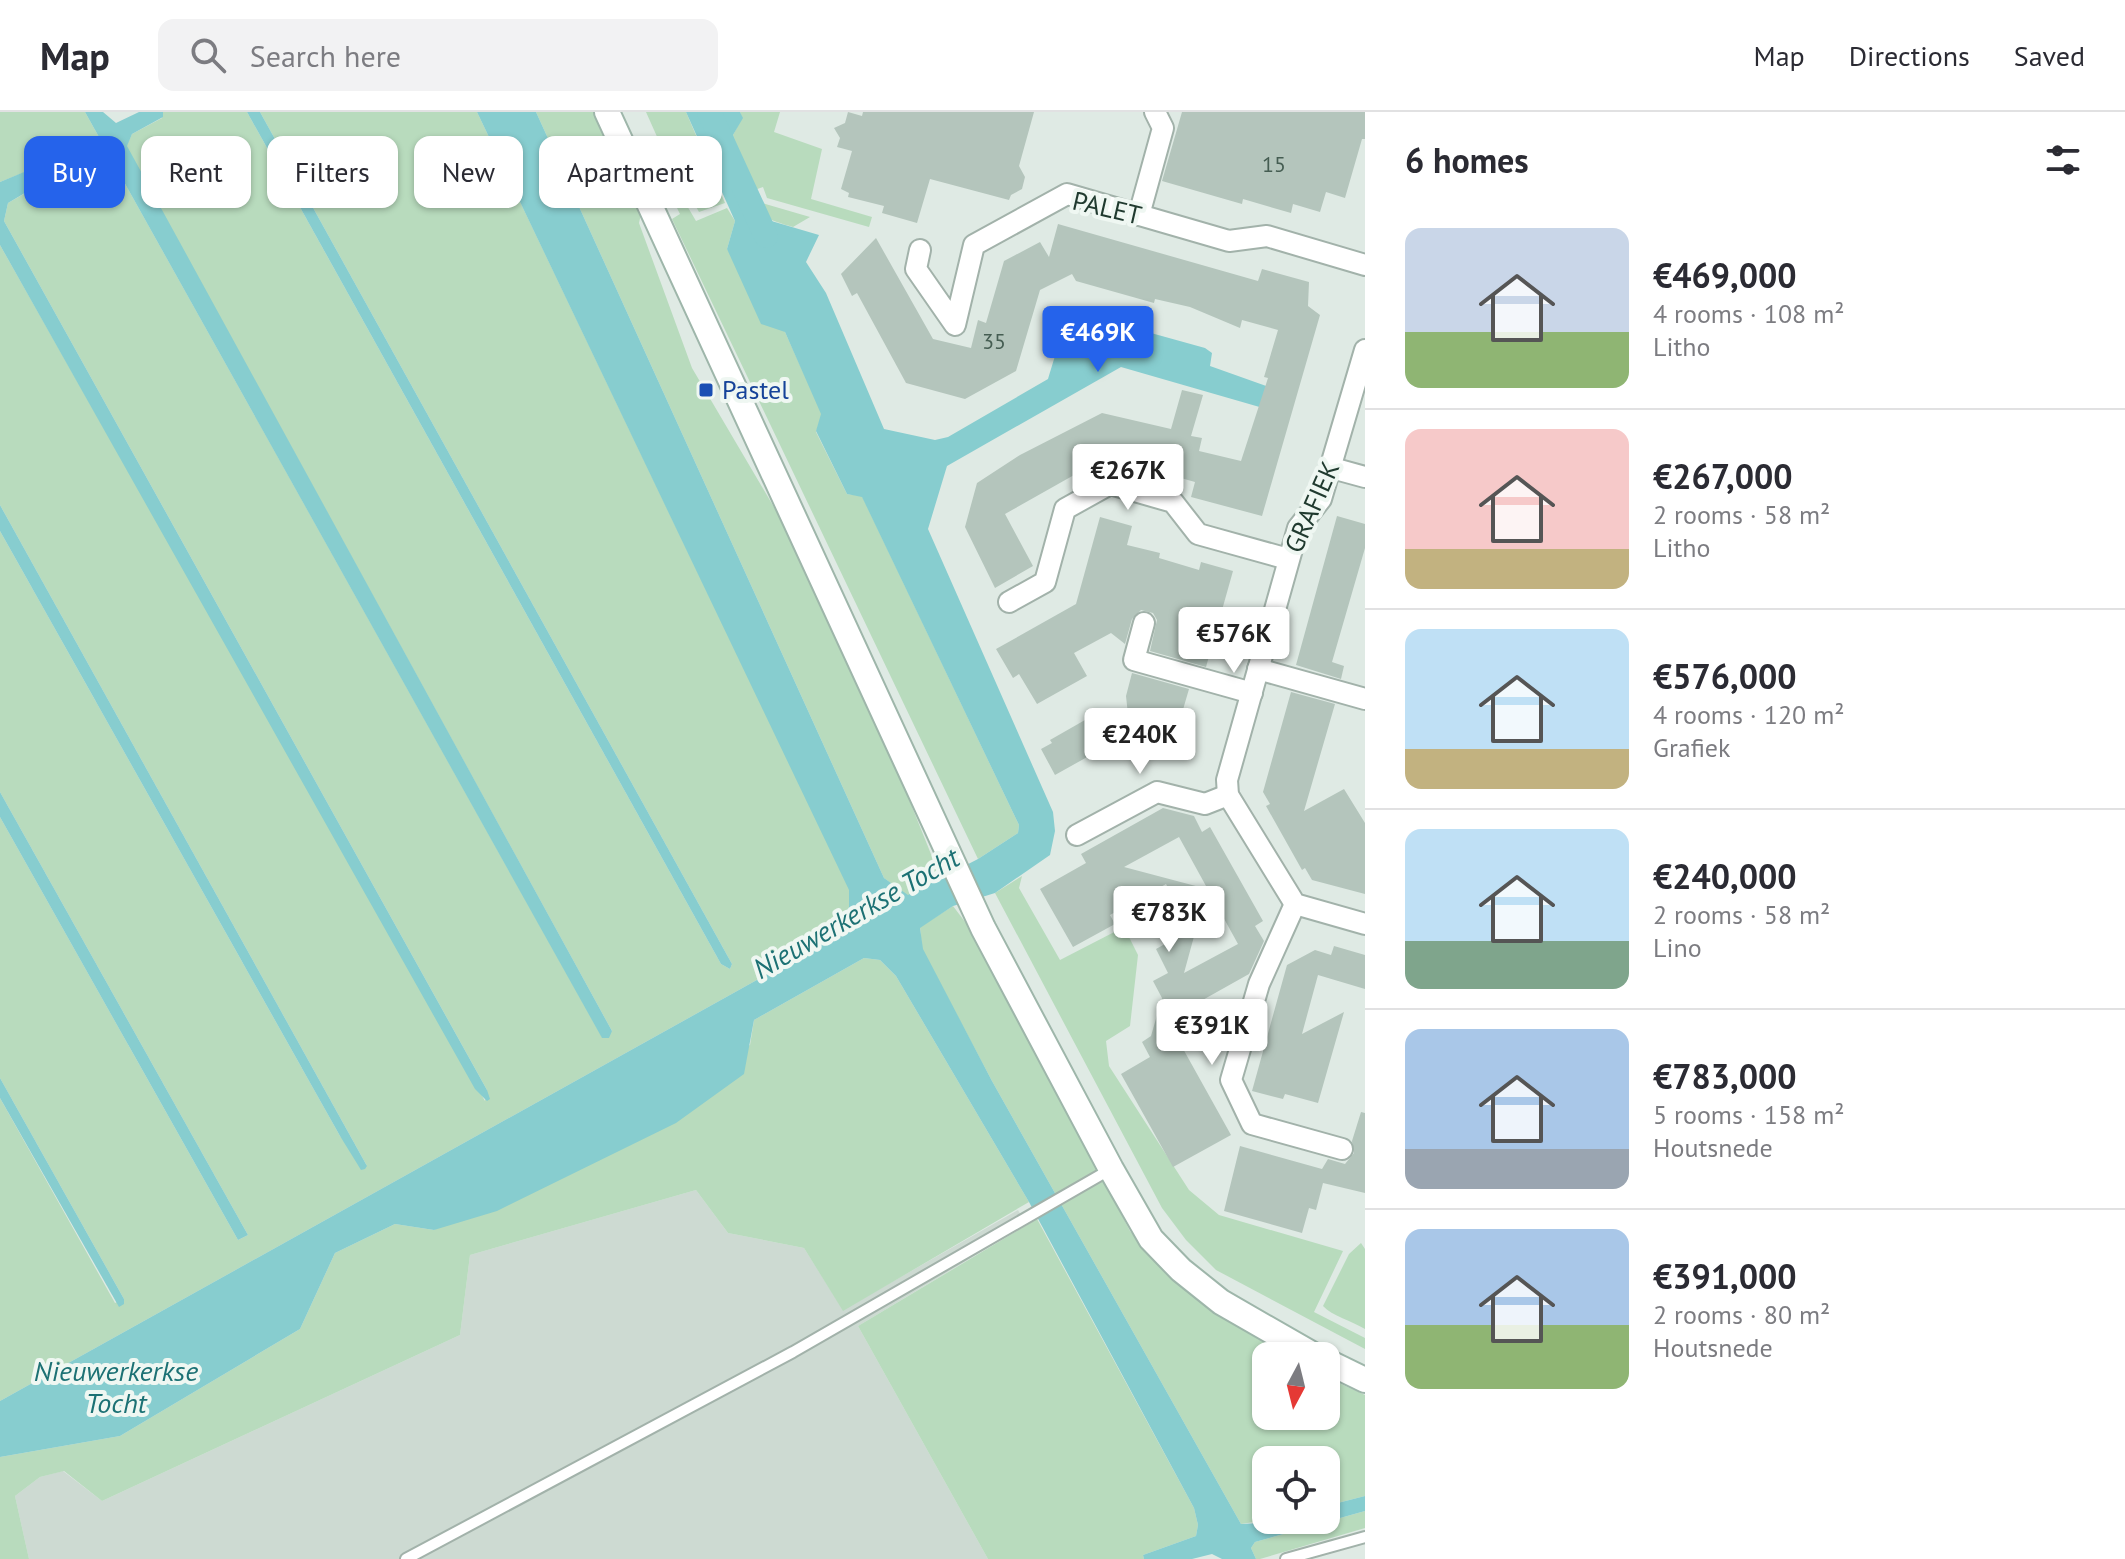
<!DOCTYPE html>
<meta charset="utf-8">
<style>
:root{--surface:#fff;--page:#f2f2f3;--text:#2b2b33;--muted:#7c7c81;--line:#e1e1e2;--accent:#2563eb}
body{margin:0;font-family:"PT Sans",sans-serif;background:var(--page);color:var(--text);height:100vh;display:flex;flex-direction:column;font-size:30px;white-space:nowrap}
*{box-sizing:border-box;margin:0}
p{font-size:26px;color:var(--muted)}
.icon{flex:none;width:44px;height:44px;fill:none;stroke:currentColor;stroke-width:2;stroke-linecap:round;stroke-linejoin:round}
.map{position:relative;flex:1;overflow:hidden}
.side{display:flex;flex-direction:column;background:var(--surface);width:760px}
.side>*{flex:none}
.guide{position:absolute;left:24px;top:24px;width:760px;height:72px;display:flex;gap:16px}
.needle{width:52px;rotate:187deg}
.buttons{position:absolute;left:1252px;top:1230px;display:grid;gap:16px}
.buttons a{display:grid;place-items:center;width:88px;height:88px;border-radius:16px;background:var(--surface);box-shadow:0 2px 6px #0004;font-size:40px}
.price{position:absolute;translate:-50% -68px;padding:0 18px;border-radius:8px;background:#fff;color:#222;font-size:26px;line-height:52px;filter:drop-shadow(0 2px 4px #0008)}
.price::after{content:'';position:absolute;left:50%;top:48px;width:24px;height:18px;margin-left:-12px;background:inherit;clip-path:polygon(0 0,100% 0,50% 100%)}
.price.active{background:var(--accent);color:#fff}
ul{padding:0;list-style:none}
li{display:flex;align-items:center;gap:24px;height:200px;padding:0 40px}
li+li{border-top:2px solid var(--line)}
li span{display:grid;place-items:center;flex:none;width:224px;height:160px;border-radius:16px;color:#555}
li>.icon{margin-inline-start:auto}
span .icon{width:96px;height:96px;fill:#fffc;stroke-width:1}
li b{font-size:34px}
h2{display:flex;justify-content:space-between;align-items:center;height:96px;padding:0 40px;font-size:34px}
.tag{padding:0 28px;border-radius:16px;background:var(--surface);box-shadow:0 2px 6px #0004;font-size:28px;line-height:72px}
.tag.active{background:var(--accent);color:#fff}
header{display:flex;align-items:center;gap:48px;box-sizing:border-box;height:112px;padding:0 40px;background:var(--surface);border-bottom:2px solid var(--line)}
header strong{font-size:38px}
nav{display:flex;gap:44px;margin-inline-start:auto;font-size:28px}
.search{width:560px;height:72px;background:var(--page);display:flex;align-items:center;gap:20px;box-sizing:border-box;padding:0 28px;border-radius:16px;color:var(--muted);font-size:30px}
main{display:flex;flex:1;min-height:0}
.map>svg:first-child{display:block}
</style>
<header>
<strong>Map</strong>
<div class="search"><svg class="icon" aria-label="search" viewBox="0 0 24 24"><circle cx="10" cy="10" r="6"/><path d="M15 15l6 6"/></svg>Search here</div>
<nav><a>Map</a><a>Directions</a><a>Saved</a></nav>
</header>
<main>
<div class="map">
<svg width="1365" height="1447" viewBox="0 0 1365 1447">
<rect width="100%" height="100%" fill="#dfeae4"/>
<polygon fill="#cddad2" points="696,1078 728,1121 804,1136 843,1198 1018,1098 1026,1113 858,1214 988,1447 29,1447 15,1384 40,1365 63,1359 102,1389 460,1223 470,1143"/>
<g fill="#b8dbbd">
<polygon points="0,0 85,0 602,925 612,919 126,34 132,22 162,6 163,0 247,0 721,852 730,857 732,852 260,0 477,0 850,778 849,795 827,829 0,1289 0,986 115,1191 124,1187 0,966 0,705 238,1128 248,1123 0,680 0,419 340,1024 367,1054 0,393 0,133 485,989 487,978 4,109 8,91 62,60 65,54 60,46 0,70"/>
<polygon points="536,0 596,0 641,102 639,111 692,256 788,419 896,655 941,767 908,784 884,766"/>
<polygon points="646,0 686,0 725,91 699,100 689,82 683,85 672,79 671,56"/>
<polygon points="740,0 780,0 774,20 822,37 811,87 872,105 869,115 767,86 763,75 746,81 741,71 743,53 733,23 742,6"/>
<path d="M753 85 759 90 810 105 793 115C776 110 757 105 749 87Z"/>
<polygon points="686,92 696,109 727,96 735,109 727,137 785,220 822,302 816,320 847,382 862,384 1019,713 1018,721 978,747 672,107 680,102 677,96"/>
<polygon points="1022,764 1019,776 1060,848 1124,815 1138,843 1130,914 1106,929 1109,954 1189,1078 1219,1103 1343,1139 1314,1200 1365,1226 1365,1237 1216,1158 1186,1128 1162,1096 995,781"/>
<path d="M953 794 975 823 1130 1119C1175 1178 1225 1208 1288 1244H1266V1304H1326V1265L1365 1283V1384L1326 1394V1348H1266L1267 1408 1241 1412 992 969 922 837 920 815Z"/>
<polygon points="864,846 880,848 896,864 1029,1090 843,1199 804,1136 728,1121 696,1078 470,1143 460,1223 102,1389 64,1359 40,1365 15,1384 29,1447 0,1447 0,1345 120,1324 300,1217 335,1141 395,1112 434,1118 750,933 754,908"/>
<polygon points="1037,1107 1194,1396 1198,1413 1196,1424 1143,1443 1144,1447 988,1447 858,1214"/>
<path d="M1361 1131 1365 1137V1217C1352 1209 1332 1204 1323 1194L1349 1142Z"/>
<polygon points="1365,1399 1365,1416 1260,1447 1256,1447 1251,1436 1255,1430"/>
</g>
<g fill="#87cdcf">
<polygon points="85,0 103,0 116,11 139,0 163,0 163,5 132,22 127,34 612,919 609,926 602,926"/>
<polygon points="247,0 260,0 732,852 730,857 721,852"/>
<path d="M477 0H536L884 766 908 783 978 747 1018 721 1019 713 862 385 847 382 816 319 821 302 785 220 761 212 727 137 735 109 686 0H740L743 6 733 23 743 53 741 71 752 94 768 108 819 123 806 150 826 181 884 317 935 328 948 325 1048 267C1059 233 1059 216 1097 206L1205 236 1212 241 1210 254 1269 275 1263 296 1121 255 947 354 928 417 1053 700 1055 719 1050 743 995 781 953 794 920 816 923 837 992 969 1241 1412 1326 1408V1394L1365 1384V1399L1255 1430 1251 1436 1256 1447H1222L1212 1442 1192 1447H1144L1143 1443 1196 1424 1198 1413 1194 1396 1029 1090 896 864 880 848 864 846 754 908 744 962 676 1011 497 1099 434 1118 395 1112 335 1141 300 1217 120 1324 0 1345V1289L827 829 849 795V778Z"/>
<polygon points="60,45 65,54 62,59 8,91 4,109 487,978 490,987 487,989 475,977 0,133 0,70"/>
<polygon points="0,393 367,1054 365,1057 361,1058 340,1024 0,419"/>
<polygon points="0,680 248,1123 238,1128 0,705"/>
<polygon points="0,966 124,1187 124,1192 119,1195 0,986"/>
</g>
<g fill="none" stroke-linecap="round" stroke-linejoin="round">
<polyline stroke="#87cdcf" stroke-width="24" points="709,0 766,124"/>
</g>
<g fill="#b4c5bc" fill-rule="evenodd">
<polygon points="848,0 862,4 863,0 1034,0 1019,54 1025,65 1022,77 1011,83 1009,88 930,67 917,111 882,101 884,94 848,85 849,81 841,77 852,39 837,35 840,26 834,16 845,11"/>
<polygon points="1182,0 1365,0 1365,27 1362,27 1345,86 1326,80 1320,100 1293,92 1291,101 1243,87 1242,92 1162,69"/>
<polygon points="1058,112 1258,169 1262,157 1309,170 1308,194 1320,203 1262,404 1191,385 1195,370 1106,345 1005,402 1033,454 995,476 965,415 977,371 1020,343 1102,301 1171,317 1182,278 1203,283 1191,324 1202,326 1199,339 1241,349 1268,266 1264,265 1278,218 1242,208 1240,216 1190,195 1155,187 1154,191 1076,169 1072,162 1040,178 1016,259 965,287 906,271 857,181 852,184 841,162 876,126 933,227 971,236 978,208 986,211 1004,149 1040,130 1049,145"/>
<polygon points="1337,404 1365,412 1365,436 1332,550 1344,554 1341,567 1296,553"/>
<polygon points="1100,405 1132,414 1127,433 1160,441 1159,446 1199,458 1201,450 1233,459 1206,555 1150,539 1157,508 1153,501 1141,498 1132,507 1125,532 1111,521 1074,541 1087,564 1037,592 1019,562 1013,566 996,537 1076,492"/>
<polygon points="1132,561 1189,577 1182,601 1193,604 1183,636 1130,621 1126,584"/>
<polygon points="1291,580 1335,592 1304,699 1344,677 1365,711 1365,782 1312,768 1305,756 1302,758 1266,694 1270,692 1263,680"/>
<polygon points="1106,596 1123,625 1055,663 1041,637 1052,631 1050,628"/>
<path d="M1163 696 1194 704 1202 720 1210 715 1263 809 1255 814 1264 829 1249 862 1167 908 1231 1023 1173 1055 1121 962 1150 945 1142 930 1151 924 1162 886 1153 869 1168 861 1156 837 1190 818 1166 772 1110 803 1115 812 1073 835 1040 777 1086 751 1081 742ZM1179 725 1238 832 1184 861 1207 777 1124 755Z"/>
<polygon points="1334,834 1365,843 1365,877 1318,863 1302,922 1344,900 1318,991 1285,982 1283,987 1252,979 1287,853 1315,838 1331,843"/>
<polygon points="1361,1000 1365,1001 1365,1081 1323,1071 1316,1098 1309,1096 1302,1121 1224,1099 1240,1034 1322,1057 1328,1047 1345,1052 1354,1041 1352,1029"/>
</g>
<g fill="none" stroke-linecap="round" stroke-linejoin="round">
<g stroke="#a2b2aa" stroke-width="14">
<g id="lane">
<polyline points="406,1447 793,1240 1111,1057"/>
<polyline points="1286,1447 1365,1425"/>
</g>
</g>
<g stroke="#a2b2aa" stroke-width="24">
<g id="street">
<polyline points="1139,103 1163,16 1155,0"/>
<polyline points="920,138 916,157 955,213 974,133 1067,82 1229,129 1267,124 1365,153"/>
<polyline points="1365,238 1321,387 1298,416 1227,668 1228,683 1295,792 1365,812"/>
<polyline points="1332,356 1365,365"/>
<polyline points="1009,490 1045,470 1065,397 1110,372 1173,390 1198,422 1288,447"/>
<polyline points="1144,511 1134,548 1252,581"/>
<polyline points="1258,557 1365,587"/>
<polyline points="1077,723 1157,680 1205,692 1228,683"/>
<polyline points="1295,792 1259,872 1231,968 1252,1012 1342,1037"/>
</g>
</g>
<g stroke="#9eb6aa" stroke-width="28">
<g id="secondary">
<polyline points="607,0 983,816 1111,1057 1151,1127 1181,1158 1221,1190 1315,1244"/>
<polyline points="1326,1249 1365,1268"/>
</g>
</g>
<use href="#lane" stroke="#fff" stroke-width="10"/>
<use href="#street" stroke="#fff" stroke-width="20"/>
<use href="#secondary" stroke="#fff" stroke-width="24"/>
</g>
<rect fill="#1a4fb4" stroke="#eff7f2" stroke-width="3" x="698" y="270" width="16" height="16" rx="4"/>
<g text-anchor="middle" stroke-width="8" stroke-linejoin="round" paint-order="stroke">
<g font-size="22" fill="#455d52">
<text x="1274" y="60">15</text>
<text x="994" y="237">35</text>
</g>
<g font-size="26" fill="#203a2f" stroke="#eff7f2">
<text transform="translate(1107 96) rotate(13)" y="9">PALET</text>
<text transform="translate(1312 395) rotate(-66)" y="9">GRAFIEK</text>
</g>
<g font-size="26" fill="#164399" stroke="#eff7f2" text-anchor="start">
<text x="722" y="287">Pastel</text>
</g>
<g font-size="28" font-style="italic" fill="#1c7174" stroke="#eff7f2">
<text transform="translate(856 801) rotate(-30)" y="10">Nieuwerkerkse Tocht</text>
<text x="116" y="1269">Nieuwerkerkse<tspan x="116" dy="32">Tocht</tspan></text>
</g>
</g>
</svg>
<div class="buttons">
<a><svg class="needle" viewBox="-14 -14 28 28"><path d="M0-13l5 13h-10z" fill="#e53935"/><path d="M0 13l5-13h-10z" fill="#7c7c81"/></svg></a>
<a><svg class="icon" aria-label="locate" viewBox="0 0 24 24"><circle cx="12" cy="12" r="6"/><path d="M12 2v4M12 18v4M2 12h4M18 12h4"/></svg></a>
</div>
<b class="price active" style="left:1098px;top:262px">€469K</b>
<b class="price" style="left:1128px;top:400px">€267K</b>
<b class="price" style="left:1234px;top:563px">€576K</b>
<b class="price" style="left:1140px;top:664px">€240K</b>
<b class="price" style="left:1169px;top:842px">€783K</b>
<b class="price" style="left:1212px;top:955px">€391K</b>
<div class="guide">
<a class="tag active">Buy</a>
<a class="tag">Rent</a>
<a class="tag">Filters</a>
<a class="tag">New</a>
<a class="tag">Apartment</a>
</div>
</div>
<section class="side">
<h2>6 homes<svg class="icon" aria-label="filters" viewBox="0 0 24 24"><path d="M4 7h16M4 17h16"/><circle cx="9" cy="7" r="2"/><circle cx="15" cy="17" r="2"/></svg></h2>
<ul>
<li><span style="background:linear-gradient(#c9d6e8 65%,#8fb573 0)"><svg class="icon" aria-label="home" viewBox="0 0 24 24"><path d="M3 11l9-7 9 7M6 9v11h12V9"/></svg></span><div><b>€469,000</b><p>4 rooms · 108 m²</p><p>Litho</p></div></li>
<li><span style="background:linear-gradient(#f6c9c9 75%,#c2b280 0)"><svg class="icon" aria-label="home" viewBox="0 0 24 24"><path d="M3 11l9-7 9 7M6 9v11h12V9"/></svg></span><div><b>€267,000</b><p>2 rooms · 58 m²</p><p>Litho</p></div></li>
<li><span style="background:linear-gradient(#bfe0f5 75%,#c2b280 0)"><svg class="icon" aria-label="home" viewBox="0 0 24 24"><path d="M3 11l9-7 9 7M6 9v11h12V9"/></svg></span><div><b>€576,000</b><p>4 rooms · 120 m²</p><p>Grafiek</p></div></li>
<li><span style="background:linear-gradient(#bfe0f5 70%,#7fa58c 0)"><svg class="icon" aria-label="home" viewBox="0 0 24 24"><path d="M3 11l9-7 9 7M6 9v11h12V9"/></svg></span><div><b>€240,000</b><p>2 rooms · 58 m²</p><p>Lino</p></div></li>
<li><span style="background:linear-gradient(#a9c7e8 75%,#9aa5b1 0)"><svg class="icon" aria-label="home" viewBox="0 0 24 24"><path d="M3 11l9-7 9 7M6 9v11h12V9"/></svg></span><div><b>€783,000</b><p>5 rooms · 158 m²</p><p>Houtsnede</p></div></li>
<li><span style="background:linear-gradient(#a9c7e8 60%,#8fb573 0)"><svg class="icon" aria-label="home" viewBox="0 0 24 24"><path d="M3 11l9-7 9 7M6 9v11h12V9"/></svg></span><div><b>€391,000</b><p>2 rooms · 80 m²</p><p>Houtsnede</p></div></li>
</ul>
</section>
</main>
